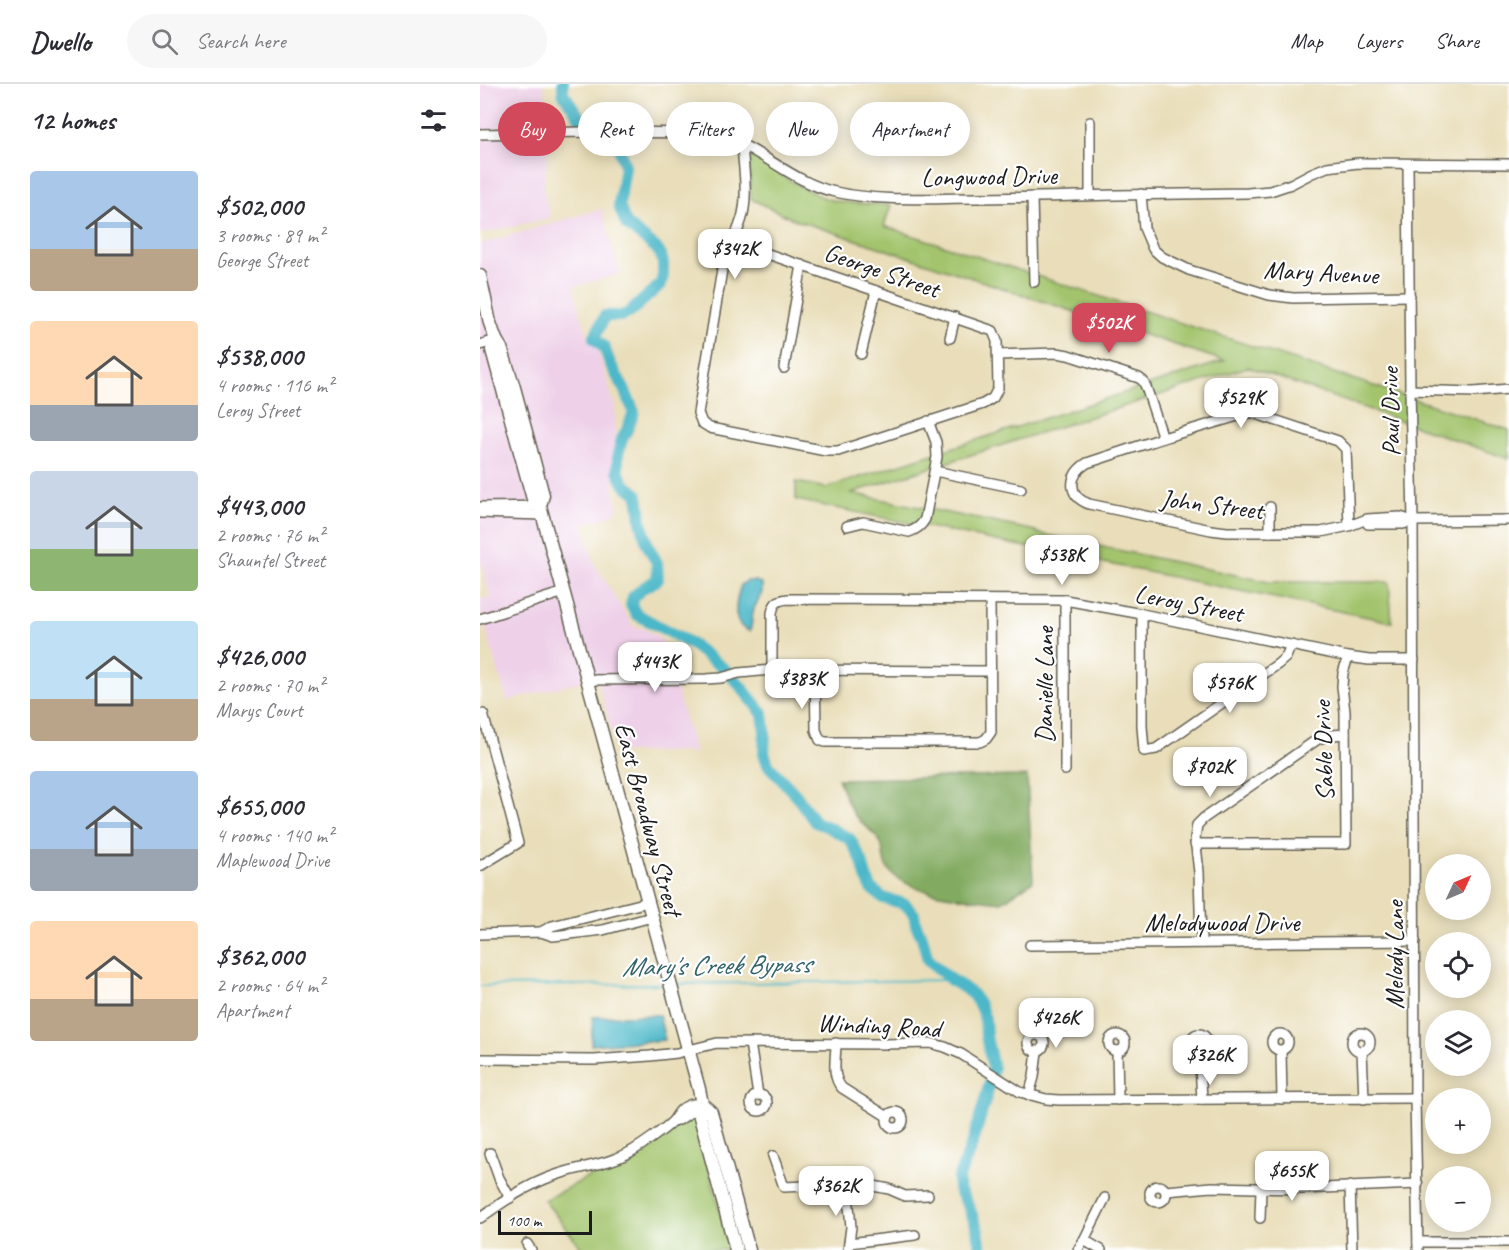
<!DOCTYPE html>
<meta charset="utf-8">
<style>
:root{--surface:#fff;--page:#f7f7f7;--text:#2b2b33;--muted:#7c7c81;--line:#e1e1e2;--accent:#d1495b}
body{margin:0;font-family:Caveat,sans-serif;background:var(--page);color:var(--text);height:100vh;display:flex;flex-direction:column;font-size:22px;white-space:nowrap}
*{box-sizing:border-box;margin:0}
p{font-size:20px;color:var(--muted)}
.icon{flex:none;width:33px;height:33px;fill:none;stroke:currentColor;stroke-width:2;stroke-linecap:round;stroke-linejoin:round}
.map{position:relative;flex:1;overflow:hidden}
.panel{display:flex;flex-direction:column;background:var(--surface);width:480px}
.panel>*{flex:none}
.guide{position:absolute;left:18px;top:18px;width:570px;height:54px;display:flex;gap:12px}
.needle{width:39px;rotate:46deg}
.fabs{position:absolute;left:945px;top:770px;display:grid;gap:12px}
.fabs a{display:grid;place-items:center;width:66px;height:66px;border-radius:50%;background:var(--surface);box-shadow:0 3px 15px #0003;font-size:30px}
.scale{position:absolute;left:18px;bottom:15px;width:94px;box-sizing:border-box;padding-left:6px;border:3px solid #1c1c1c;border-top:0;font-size:16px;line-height:21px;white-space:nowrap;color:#1c1c1c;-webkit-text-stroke:4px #fff;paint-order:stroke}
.price{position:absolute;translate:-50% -51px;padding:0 14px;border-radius:12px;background:#fff;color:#222;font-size:20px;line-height:39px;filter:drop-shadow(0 2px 3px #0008)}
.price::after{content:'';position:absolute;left:50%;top:36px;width:18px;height:14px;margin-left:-9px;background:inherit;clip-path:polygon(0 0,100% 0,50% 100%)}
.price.on{background:var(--accent);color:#fff}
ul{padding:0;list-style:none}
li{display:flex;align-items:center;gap:18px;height:150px;padding:0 30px}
li span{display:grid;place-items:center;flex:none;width:168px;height:120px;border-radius:6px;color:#555}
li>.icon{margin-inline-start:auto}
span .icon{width:72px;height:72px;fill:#fffc;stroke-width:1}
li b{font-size:26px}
h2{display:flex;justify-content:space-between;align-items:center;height:72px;padding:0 30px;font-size:26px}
.tag{padding:0 21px;border-radius:27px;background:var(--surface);box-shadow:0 3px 15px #0003;font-size:21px;line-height:54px}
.tag.on{background:var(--accent);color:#fff}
header{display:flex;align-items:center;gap:36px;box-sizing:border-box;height:84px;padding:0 30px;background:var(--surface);border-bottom:2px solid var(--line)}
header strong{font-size:28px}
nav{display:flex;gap:33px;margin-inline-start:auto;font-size:21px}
.search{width:420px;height:54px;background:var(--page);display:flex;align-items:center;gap:15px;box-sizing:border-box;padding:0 21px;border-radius:33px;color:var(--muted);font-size:22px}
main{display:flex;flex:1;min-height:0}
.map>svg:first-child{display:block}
</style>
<header>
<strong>Dwello</strong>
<div class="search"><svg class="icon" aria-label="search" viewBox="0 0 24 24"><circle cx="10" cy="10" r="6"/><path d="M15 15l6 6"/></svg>Search here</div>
<nav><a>Map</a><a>Layers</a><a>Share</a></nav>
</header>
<main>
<section class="panel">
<h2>12 homes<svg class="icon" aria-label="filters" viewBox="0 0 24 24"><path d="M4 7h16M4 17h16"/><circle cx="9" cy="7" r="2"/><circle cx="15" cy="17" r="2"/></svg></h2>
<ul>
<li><span style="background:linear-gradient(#a9c7e8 65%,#b9a48a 0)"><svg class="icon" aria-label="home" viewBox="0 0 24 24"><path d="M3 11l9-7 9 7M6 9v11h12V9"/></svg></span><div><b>$502,000</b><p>3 rooms · 89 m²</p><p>George Street</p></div></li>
<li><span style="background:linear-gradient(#ffd9b3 70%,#9aa5b1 0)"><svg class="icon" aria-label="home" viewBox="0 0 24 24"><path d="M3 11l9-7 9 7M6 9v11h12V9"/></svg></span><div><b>$538,000</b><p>4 rooms · 116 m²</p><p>Leroy Street</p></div></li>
<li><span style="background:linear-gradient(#c9d6e8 65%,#8fb573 0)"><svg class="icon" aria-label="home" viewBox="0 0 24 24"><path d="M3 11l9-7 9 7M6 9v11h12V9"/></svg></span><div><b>$443,000</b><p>2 rooms · 76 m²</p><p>Shauntel Street</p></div></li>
<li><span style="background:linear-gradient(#bfe0f5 65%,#b9a48a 0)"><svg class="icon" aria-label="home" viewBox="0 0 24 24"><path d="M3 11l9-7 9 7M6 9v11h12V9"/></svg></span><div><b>$426,000</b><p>2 rooms · 70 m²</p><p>Marys Court</p></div></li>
<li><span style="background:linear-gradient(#a9c7e8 65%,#9aa5b1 0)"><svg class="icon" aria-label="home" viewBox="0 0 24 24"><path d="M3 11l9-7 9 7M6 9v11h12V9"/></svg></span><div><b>$655,000</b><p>4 rooms · 140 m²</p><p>Maplewood Drive</p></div></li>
<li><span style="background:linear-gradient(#ffd9b3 65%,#b9a48a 0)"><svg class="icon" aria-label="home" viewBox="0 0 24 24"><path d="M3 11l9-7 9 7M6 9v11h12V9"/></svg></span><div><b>$362,000</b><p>2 rooms · 64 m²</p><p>Apartment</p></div></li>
</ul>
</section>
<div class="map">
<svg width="1029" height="1166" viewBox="0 0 1029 1166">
<rect width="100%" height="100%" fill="#fff"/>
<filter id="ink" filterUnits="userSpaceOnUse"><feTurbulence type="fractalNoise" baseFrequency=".0167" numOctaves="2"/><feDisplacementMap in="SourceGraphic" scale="12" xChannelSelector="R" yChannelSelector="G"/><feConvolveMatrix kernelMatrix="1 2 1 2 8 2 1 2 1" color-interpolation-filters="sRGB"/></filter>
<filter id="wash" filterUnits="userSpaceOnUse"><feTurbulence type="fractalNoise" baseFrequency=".008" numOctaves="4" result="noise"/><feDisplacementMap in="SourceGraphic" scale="24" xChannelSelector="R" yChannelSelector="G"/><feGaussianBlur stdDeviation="1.35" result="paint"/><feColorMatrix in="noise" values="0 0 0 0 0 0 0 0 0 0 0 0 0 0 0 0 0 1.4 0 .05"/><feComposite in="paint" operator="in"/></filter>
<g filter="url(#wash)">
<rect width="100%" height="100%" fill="#e9deb9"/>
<g fill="#eed0e8">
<polygon points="0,0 63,0 71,41 63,106 71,134 0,150"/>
<polygon points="122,125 140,190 93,203 108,253 118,266 135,323 135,378 134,406 138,423 133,431 103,440 114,479 153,542 167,546 181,555 194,573 195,601 215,668 137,668 117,593 27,617 0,525 0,516 10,512 0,474 0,160"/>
</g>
<g fill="#a3c46d" stroke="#607044" stroke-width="1.5">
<path d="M268 69C293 85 317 103 345 114 361 120 393 120 411 121L404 142 1029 346V375L768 283 371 409 556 447 557 449 789 498H909L912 538 316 416V398L346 404 744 277 313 135 271 115Z"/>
<polygon points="208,1033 216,1034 250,1166 103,1166 64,1116 159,1067"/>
</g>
<path fill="#82aa60" stroke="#4f633e" stroke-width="1.5" d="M547 692 553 797 522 818C491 814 423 812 406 782 402 774 404 766 401 760 398 751 379 738 373 729 367 719 363 706 358 695Z"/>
<g fill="#4cb7c8" stroke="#346a72" stroke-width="1.5">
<path d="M267 497H276L282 500C284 515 276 515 273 528 272 534 272 541 270 547 269 547 262 544 261 542 252 533 257 512 261 501Z"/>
<polygon points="179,931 185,956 111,961 113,933"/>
</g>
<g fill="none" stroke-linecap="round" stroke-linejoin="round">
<g stroke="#4cb7c8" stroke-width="2">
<polyline points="195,900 471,896"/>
<polyline points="0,902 186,900"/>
</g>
<polyline stroke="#4cb7c8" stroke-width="12" points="83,0 83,9 101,35 139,64 145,82 139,122 146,140 176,164 181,171 183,180 183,191 181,200 149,229 141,232 125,232 114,254 124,263 130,279 145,307 154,328 148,344 142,355 138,370 138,387 144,400 157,410 159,417 161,437 167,460 177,479 178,495 163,504 153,513 151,521 156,530 210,559 244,585 257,598 283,630 285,647 284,669 288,681 315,710 335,738 348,743 370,755 382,777 386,793 392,805 403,814 425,820 434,830 436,841 442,853 448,876 471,896 483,903 493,911 500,922 505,935 506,952 513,984 510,999 493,1058 478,1095 479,1105 489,1123 498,1147 501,1166"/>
</g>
</g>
<g filter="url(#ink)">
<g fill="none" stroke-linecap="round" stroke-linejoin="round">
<g stroke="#646053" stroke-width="12">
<g id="minor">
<polyline points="610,38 610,111"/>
<path d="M0 50 105 48 233 49C278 61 310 98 355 108 401 118 449 114 496 114 543 114 589 112 636 111 680 110 724 110 768 109L790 107 811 100 832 89 847 83 878 79 1029 80"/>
<polyline points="928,80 930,306 933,437 935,1014 938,1166"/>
<polyline points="661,110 664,144 673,165 682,173 709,186 789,211 813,214 930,212"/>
<polyline points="552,113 554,198"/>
<path d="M256 151 288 170 513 247 517 257 518 304 513 314 503 320 358 367H346L230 344 222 339 218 329 242 186C247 166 259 149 263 130 268 107 263 82 262 60"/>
<polyline points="470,254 475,233"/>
<polyline points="0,261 16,256"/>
<polyline points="381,270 396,207"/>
<polyline points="518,271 577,269 588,271 659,294 663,297 666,303 683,354"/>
<polyline points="304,284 322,181"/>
<polyline points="930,306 994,308 1029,305"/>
<polyline points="455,387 541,405"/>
<polyline points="0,423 60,422"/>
<polyline points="0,429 63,431"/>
<polyline points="888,440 923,440 933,437 1029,436"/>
<path d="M367 442 383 438 429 448C437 445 441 442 445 435L457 373 456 358 448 337"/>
<path d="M869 442 866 365 858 357 773 329H768L683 354 607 379C588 391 587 412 609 420L731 446 747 448H841L869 442 887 435 920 433 933 437"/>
<polyline points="790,448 790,423"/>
<polyline points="585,516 585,686"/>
<polyline points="662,530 662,642 664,667 676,665 798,580 806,573 811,561"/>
<polyline points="0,535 84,508"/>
<path d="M292 586V529C294 519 297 516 308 515L585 516 662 530 868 573 889 576H934"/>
<polyline points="335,587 336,646 340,656 345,658 500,658 506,655 511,648 510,516"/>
<polyline points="107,596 226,595 241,594 259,589 292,586 510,587"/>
<polyline points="0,631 3,630 38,759 0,782"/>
<polyline points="715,760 866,760 865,628 862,602 863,589 868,573"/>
<polyline points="61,848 72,842 168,818"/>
<polyline points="0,850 61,848 73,852 123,846 172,833"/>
<polyline points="721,859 719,788 715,754 717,741 724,734 838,655 852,651 865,650"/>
<polyline points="550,861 935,857"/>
<circle cx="881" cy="958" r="9"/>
<circle cx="800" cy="958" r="8"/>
<circle cx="719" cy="958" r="8"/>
<circle cx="637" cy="959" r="8"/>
<circle cx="556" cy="959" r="8"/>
<polyline points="270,959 278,1011"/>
<path d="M356 959C356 974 351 992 362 1004L408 1033"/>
<polyline points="719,965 722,1015"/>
<polyline points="637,967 638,1016"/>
<polyline points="801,967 802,1015"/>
<polyline points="882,967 884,1015"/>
<polyline points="0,975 114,976 170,972 197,969 237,959 405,960 450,959 465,963 481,970 540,1008 566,1015 579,1016 935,1014"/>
<circle cx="279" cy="1019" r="8"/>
<polyline points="549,1011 554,993 557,967"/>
<circle cx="415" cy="1036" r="8"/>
<polyline points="194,1036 199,1036 222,1020"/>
<polyline points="10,1069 19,1094 30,1114"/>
<polyline points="293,1072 304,1103 367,1100 383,1100 409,1105 425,1112 448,1111"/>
<polyline points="367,1100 371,1143 368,1166"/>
<polyline points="870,1102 872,1166"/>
<circle cx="678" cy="1110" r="8"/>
<polyline points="686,1107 732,1103 820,1105 938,1100"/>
<path d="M0 1134C24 1117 48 1100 76 1091 102 1082 128 1081 152 1067 162 1061 185 1045 193 1037 198 1030 199 1025 209 1021 213 1019 218 1020 222 1020"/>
<polyline points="780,1134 781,1105"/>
<polyline points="604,1156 621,1166"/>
<polyline points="938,1158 1029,1158"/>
<polyline points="369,1159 435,1151"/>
<polyline points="47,1160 51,1166"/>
<polyline points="598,1166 604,1156 625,1114"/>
</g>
</g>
<g stroke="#646053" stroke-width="15">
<g id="major">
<polyline points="0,192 10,239 16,256 21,264 33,300 63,411 60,422 219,1005 222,1020 220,1033 256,1166"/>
<polyline points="16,256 12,266 53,415 60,422"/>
<polyline points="222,1020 231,1028 269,1166"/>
</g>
</g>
<use href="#minor" stroke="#fff" stroke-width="9"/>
<use href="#major" stroke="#fff" stroke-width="12"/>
</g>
</g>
<g text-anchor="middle" stroke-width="4.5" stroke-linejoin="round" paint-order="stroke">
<g font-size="26" fill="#1c1c1c" stroke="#fff">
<text transform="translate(509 92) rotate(-1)" y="9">Longwood Drive</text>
<text transform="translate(402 186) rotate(19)" y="9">George Street</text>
<text transform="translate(841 188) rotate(3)" y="9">Mary Avenue</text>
<text transform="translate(910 328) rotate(-91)" y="9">Paul Drive</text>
<text transform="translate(732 420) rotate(7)" y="9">John Street</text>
<text transform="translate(709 519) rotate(11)" y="9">Leroy Street</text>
<text transform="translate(564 601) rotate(-90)" y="9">Danielle Lane</text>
<text transform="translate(843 667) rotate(-92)" y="9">Sable Drive</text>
<text transform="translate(169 735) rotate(75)" y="9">East Broadway Street</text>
<text x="742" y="847">Melodywood Drive</text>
<text transform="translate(914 871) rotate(-90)" y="9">Melody Lane</text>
<text transform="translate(399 941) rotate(3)" y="9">Winding Road</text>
</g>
<g font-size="27" font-style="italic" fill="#326269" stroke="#fff">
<text transform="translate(236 881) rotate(-1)" y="9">Mary's Creek Bypass</text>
</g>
</g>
</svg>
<div class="fabs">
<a><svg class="needle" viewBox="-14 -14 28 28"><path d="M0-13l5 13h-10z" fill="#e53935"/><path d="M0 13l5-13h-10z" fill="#7c7c81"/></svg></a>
<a><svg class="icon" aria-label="locate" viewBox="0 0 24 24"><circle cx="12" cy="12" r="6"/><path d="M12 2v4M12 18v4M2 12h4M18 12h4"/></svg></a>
<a><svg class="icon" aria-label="layers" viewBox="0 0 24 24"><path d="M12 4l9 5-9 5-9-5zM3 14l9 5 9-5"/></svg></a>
<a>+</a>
<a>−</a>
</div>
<div class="scale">100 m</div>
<b class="price" style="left:255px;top:196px">$342K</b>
<b class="price on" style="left:629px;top:270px">$502K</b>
<b class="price" style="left:761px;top:345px">$529K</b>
<b class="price" style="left:582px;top:502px">$538K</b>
<b class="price" style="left:175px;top:609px">$443K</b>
<b class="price" style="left:322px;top:626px">$383K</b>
<b class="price" style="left:750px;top:630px">$576K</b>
<b class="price" style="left:730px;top:714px">$702K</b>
<b class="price" style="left:576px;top:965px">$426K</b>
<b class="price" style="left:730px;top:1002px">$326K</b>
<b class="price" style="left:812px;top:1118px">$655K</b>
<b class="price" style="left:356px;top:1133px">$362K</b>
<div class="guide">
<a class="tag on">Buy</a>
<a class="tag">Rent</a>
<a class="tag">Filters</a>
<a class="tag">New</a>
<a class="tag">Apartment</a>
</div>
</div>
</main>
